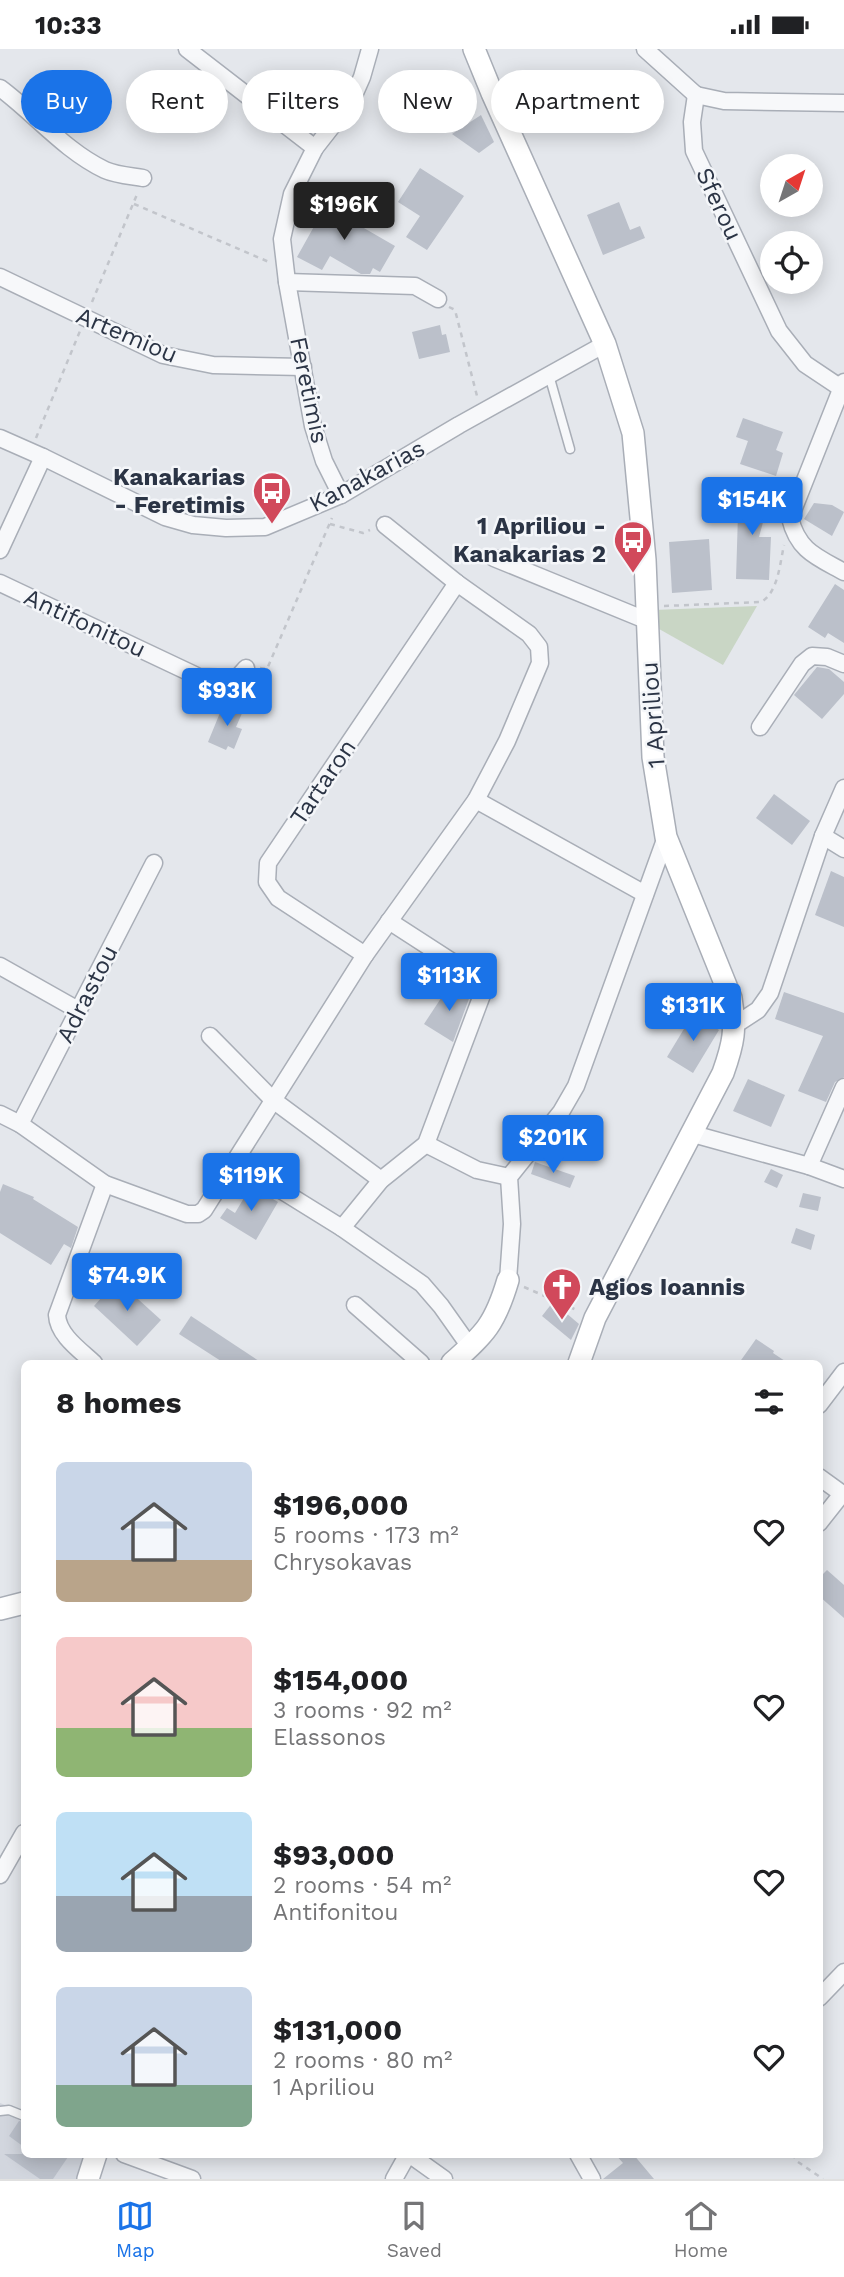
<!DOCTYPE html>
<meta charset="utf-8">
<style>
:root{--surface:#fff;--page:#f2f2f2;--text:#202124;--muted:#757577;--line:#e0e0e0;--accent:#1a73e8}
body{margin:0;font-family:"Work Sans",sans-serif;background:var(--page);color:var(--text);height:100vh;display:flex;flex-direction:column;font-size:26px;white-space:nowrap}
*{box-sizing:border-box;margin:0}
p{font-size:23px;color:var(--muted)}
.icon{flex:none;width:38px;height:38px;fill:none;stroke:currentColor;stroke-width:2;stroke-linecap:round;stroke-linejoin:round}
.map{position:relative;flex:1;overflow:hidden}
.sheet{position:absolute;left:21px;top:1311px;width:802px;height:798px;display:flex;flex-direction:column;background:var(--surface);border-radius:10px;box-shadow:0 4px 18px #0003}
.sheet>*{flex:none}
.banner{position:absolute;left:21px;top:21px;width:803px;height:63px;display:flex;gap:14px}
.needle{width:46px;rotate:39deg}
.fabs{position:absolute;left:760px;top:105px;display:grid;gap:14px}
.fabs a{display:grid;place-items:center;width:63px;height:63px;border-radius:50%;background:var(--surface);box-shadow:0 4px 18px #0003;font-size:35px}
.price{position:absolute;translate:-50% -60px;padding:0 16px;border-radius:7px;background:var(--accent);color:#fff;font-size:23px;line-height:46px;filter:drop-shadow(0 2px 4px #0008)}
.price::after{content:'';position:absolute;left:50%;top:42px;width:21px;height:16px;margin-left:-10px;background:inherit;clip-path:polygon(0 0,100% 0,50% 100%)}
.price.selected{background:#222;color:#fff}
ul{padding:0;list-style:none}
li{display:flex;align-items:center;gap:21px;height:175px;padding:0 35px}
li span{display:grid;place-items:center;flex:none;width:196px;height:140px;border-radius:10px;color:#555}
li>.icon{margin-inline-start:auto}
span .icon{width:84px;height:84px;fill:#fffc;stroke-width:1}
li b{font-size:30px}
h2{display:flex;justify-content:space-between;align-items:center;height:84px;padding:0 35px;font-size:30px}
.chip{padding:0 24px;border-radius:32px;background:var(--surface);box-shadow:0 4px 18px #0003;font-size:24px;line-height:63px}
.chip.selected{background:var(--accent);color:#fff}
.status{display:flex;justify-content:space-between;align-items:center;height:49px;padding:0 35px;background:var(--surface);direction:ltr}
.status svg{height:19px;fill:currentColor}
.menu{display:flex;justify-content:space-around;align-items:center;height:98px;border-top:2px solid var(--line);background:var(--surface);font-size:19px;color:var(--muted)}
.menu a{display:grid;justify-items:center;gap:4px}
.menu .selected{color:var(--accent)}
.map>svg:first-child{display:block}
</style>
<div class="status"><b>10:33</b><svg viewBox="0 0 49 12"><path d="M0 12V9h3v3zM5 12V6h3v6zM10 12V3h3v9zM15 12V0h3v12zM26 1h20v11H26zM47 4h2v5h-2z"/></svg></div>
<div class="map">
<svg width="844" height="2130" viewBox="0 0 844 2130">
<rect width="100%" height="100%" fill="#e4e7ec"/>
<polygon fill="#d2d6de" points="0,2054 24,2063 24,2105 91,2105 82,2130 0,2130"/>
<polygon fill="#c9d6c5" points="757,557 723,616 652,576 653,561"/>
<g fill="#bbc0ca">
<polygon points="481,66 494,93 479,104 452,85"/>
<polygon points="420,119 464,147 427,201 406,188 420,167 398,153"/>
<polygon points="331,147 356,161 350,171 395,197 380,223 373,219 370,225 361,225 330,207 322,221 297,208"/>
<polygon points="619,153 630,181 640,177 645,189 603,206 587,166"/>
<polygon points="440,276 442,286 446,285 450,303 419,310 412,283"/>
<polygon points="743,369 783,383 776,401 783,404 776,427 740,415 748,392 736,388"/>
<polygon points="732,444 770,448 759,488 771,488 769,531 736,530 738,465 731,464"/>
<polygon points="814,454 832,456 844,463 832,487 804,470"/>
<polygon points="709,490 712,541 672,544 669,493"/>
<polygon points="835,535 844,541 844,594 828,584 825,589 808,578"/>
<polygon points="817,618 829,620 844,633 844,645 822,670 794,646"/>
<polygon points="224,654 243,662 236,678 242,680 234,700 228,697 226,701 208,693"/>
<polygon points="774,745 810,772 792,796 756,769"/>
<polygon points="831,822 844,828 844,878 815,866"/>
<polygon points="451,934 470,947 453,993 424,975"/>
<polygon points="784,943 844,964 844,1028 835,1033 826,1053 798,1042 823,987 775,970"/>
<polygon points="693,965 719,981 693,1024 667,1008"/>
<polygon points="748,1030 785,1046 771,1078 733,1062"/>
<polygon points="535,1113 575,1127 570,1139 531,1125"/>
<polygon points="771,1120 783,1126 777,1139 764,1133"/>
<polygon points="3,1135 34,1148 33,1150 78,1178 71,1199 64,1195 51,1216 0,1184 0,1143"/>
<polygon points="251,1137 278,1153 256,1191 220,1169 227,1159 235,1164"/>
<polygon points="803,1144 821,1148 818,1162 799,1158"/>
<polygon points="796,1179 815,1186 811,1201 791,1194"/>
<polygon points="117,1231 161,1271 137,1297 94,1257"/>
<polygon points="553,1253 579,1275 571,1291 542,1267"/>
<polygon points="191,1267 262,1314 224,1314 179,1285"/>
<polygon points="756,1290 774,1302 773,1304 788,1314 739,1314"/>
<polygon points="827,1521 844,1536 844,1569 819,1547 819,1529"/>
<polygon points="19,2072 24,2073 24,2098 9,2087"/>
<polygon points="4,2105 70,2105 53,2130 40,2130"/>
<polygon points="615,2105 633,2105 654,2130 603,2130 623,2114"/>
</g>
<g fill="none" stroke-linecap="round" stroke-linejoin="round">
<g stroke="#a9aeb7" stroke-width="11">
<g id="lane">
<polyline points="549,326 570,400"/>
<polyline points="0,2062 9,2061 24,2067"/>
</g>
</g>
<g stroke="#a9aeb7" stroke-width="19">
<g id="street">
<polyline points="187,0 315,99"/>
<polyline points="645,0 696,46"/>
<path d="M0 39C35 65 65 102 105 121 116 126 131 127 143 129"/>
<polyline points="696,46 692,73 694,102 779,282 805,315 841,339"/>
<polyline points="696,46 724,52 844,54"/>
<polyline points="0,228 163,306 213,316 303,318"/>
<polyline points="287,233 415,237 438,250"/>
<path d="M844 333 790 469C798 502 817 508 844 523"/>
<polyline points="0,389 43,408 165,468 193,476 226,479 265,478 341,446 459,376 605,295"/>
<polyline points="341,446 324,412 313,377 287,233 282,190 292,145 315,99 351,53 362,28 370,0"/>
<polyline points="0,501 43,408"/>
<polyline points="494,509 648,572"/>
<polyline points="0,534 199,628 237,629 246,619"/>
<polyline points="760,678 802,615 812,607 827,608 844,615"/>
<polyline points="476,751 645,845"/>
<polyline points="823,787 844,800"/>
<polyline points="365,906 278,849 267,833 268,814 457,534"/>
<polyline points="0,917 78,961"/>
<polyline points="735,976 758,961 770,944 823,787 844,739"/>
<polyline points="210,987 273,1051 381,1131"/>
<polyline points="0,1065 20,1075 105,1135 187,1165 198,1165 204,1161 365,906 476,751 507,692 540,614 539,598 529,585 457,534 385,476"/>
<polyline points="20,1075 154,814"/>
<polyline points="693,1085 809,1117 844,1038"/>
<polyline points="426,1095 477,1121 509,1128"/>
<polyline points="234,1112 342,1179 422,1235 441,1257 470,1298"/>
<polyline points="809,1117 844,1130"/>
<polyline points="342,1179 381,1131 426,1095 482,946 483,939 474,927 389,872"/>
<polyline points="508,1231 512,1175 509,1128 561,1063 576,1037 666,788"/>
<polyline points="355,1256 421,1314"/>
<path d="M94 1314C80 1301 58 1286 57 1266L105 1135"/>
<polyline points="819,1356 844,1323"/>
<polyline points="819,1428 844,1446"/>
<polyline points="819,1474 842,1445"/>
<polyline points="0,1826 24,1784"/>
<polyline points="819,1949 844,1923"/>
<polyline points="124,2105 192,2130"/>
<polyline points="409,2105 444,2130"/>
<polyline points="578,2105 592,2130"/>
<polyline points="394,2130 408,2105"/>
</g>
</g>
<g stroke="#a9aeb7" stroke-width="24">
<g id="secondary">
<path d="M474 0 492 44 605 295 633 384 645 511 653 708 666 788 731 949C736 981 734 993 723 1024L595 1269 579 1314"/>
<path d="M452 1314C485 1285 495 1275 508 1231"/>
<polyline points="0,1560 24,1554"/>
<polyline points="88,2130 96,2105"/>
</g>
</g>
<g stroke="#c2c5cb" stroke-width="2.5" stroke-dasharray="5 5" stroke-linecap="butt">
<polyline points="134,155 269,213"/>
<polyline points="92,253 138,143"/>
<polyline points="449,258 455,261 477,347"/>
<polyline points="36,389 80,282"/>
<polyline points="330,475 363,484 370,481"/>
<path d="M664 557 761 553C778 544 780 514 784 496"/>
<polyline points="260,619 267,620 332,469"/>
<polyline points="524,1238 579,1262"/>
<polyline points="792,2105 798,2113 823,2130"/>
</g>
<use href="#lane" stroke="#f7f8fa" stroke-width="8"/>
<use href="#street" stroke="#f7f8fa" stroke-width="16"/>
<use href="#secondary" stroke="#fff" stroke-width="21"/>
</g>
<defs>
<g id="bus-pin" transform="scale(2.0125)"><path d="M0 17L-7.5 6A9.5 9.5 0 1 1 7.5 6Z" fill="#d1495b" stroke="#f4f6f9"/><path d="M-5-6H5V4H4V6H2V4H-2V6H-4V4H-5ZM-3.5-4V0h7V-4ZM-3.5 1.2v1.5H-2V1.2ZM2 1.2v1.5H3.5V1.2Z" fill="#fff"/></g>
<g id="church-pin" transform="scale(2.0125)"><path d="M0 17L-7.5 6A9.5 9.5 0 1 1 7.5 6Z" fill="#d1495b" stroke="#f4f6f9"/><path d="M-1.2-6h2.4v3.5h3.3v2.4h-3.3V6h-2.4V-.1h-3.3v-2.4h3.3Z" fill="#fff"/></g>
</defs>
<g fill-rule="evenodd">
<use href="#bus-pin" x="272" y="442"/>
<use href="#bus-pin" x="633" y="491"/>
<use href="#church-pin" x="562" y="1238"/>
</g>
<g text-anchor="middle" stroke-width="5" stroke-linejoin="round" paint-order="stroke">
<g font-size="24" fill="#2b3445" stroke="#f4f6f9">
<text transform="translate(719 155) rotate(65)" y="8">Sferou</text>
<text transform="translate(127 286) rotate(23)" y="8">Artemiou</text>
<text transform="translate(309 341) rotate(78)" y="8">Feretimis</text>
<text transform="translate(367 427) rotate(-28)" y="8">Kanakarias</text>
<text transform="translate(85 574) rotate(25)" y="8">Antifonitou</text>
<text transform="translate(653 666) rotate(-94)" y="8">1 Apriliou</text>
<text transform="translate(323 733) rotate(-56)" y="8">Tartaron</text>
<text transform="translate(87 945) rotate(-63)" y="8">Adrastou</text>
</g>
<g font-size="24" font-weight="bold" fill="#2b3445" stroke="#f4f6f9" text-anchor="end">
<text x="245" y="436">Kanakarias<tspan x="245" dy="28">- Feretimis</tspan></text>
<text x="606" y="485">1 Apriliou -<tspan x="606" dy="28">Kanakarias 2</tspan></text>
<text x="589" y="1246" text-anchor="start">Agios Ioannis</text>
</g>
</g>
</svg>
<div class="fabs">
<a><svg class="needle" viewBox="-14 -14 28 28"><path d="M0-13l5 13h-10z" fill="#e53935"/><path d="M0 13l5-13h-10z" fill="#757577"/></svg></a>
<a><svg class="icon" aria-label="locate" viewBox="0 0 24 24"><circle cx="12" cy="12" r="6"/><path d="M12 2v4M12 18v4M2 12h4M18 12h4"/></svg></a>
</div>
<b class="price selected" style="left:344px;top:193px">$196K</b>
<b class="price" style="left:752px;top:488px">$154K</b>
<b class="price" style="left:227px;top:679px">$93K</b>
<b class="price" style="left:449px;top:964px">$113K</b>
<b class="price" style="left:693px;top:994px">$131K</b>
<b class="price" style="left:553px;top:1126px">$201K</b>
<b class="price" style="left:251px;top:1164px">$119K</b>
<b class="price" style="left:127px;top:1264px">$74.9K</b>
<div class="banner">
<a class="chip selected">Buy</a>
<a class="chip">Rent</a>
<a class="chip">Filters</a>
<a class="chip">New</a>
<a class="chip">Apartment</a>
</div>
<section class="sheet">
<h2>8 homes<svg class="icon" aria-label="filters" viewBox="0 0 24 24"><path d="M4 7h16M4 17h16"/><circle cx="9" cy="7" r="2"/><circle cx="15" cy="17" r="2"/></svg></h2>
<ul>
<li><span style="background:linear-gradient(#c9d6e8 70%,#b9a48a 0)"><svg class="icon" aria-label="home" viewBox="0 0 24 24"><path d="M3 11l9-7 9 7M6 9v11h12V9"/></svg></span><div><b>$196,000</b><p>5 rooms · 173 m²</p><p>Chrysokavas</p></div><svg class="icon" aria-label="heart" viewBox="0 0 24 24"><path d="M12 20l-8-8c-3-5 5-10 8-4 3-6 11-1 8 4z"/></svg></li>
<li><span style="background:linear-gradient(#f6c9c9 65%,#8fb573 0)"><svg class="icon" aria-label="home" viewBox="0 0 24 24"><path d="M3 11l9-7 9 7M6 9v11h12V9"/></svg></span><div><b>$154,000</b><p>3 rooms · 92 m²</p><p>Elassonos</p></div><svg class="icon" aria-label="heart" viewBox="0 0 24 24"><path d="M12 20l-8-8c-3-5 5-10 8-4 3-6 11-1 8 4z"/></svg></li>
<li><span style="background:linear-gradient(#bfe0f5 60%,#9aa5b1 0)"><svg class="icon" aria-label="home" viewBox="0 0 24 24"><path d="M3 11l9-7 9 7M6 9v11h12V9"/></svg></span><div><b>$93,000</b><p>2 rooms · 54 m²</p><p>Antifonitou</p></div><svg class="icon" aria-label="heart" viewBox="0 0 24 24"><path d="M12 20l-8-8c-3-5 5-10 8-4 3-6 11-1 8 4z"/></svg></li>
<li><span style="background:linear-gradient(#c9d6e8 70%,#7fa58c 0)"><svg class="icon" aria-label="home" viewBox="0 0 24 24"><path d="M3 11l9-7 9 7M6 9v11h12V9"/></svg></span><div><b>$131,000</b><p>2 rooms · 80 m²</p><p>1 Apriliou</p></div><svg class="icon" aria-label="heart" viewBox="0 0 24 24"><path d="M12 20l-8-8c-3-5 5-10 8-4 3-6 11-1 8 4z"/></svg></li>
</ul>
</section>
</div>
<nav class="menu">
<a class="selected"><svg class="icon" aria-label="map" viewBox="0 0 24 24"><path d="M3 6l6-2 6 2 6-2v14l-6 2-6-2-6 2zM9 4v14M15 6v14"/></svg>Map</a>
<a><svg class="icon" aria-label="saved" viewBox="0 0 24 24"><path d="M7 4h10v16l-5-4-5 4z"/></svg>Saved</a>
<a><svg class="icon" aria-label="home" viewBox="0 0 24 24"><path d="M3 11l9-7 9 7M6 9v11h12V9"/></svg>Home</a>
</nav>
